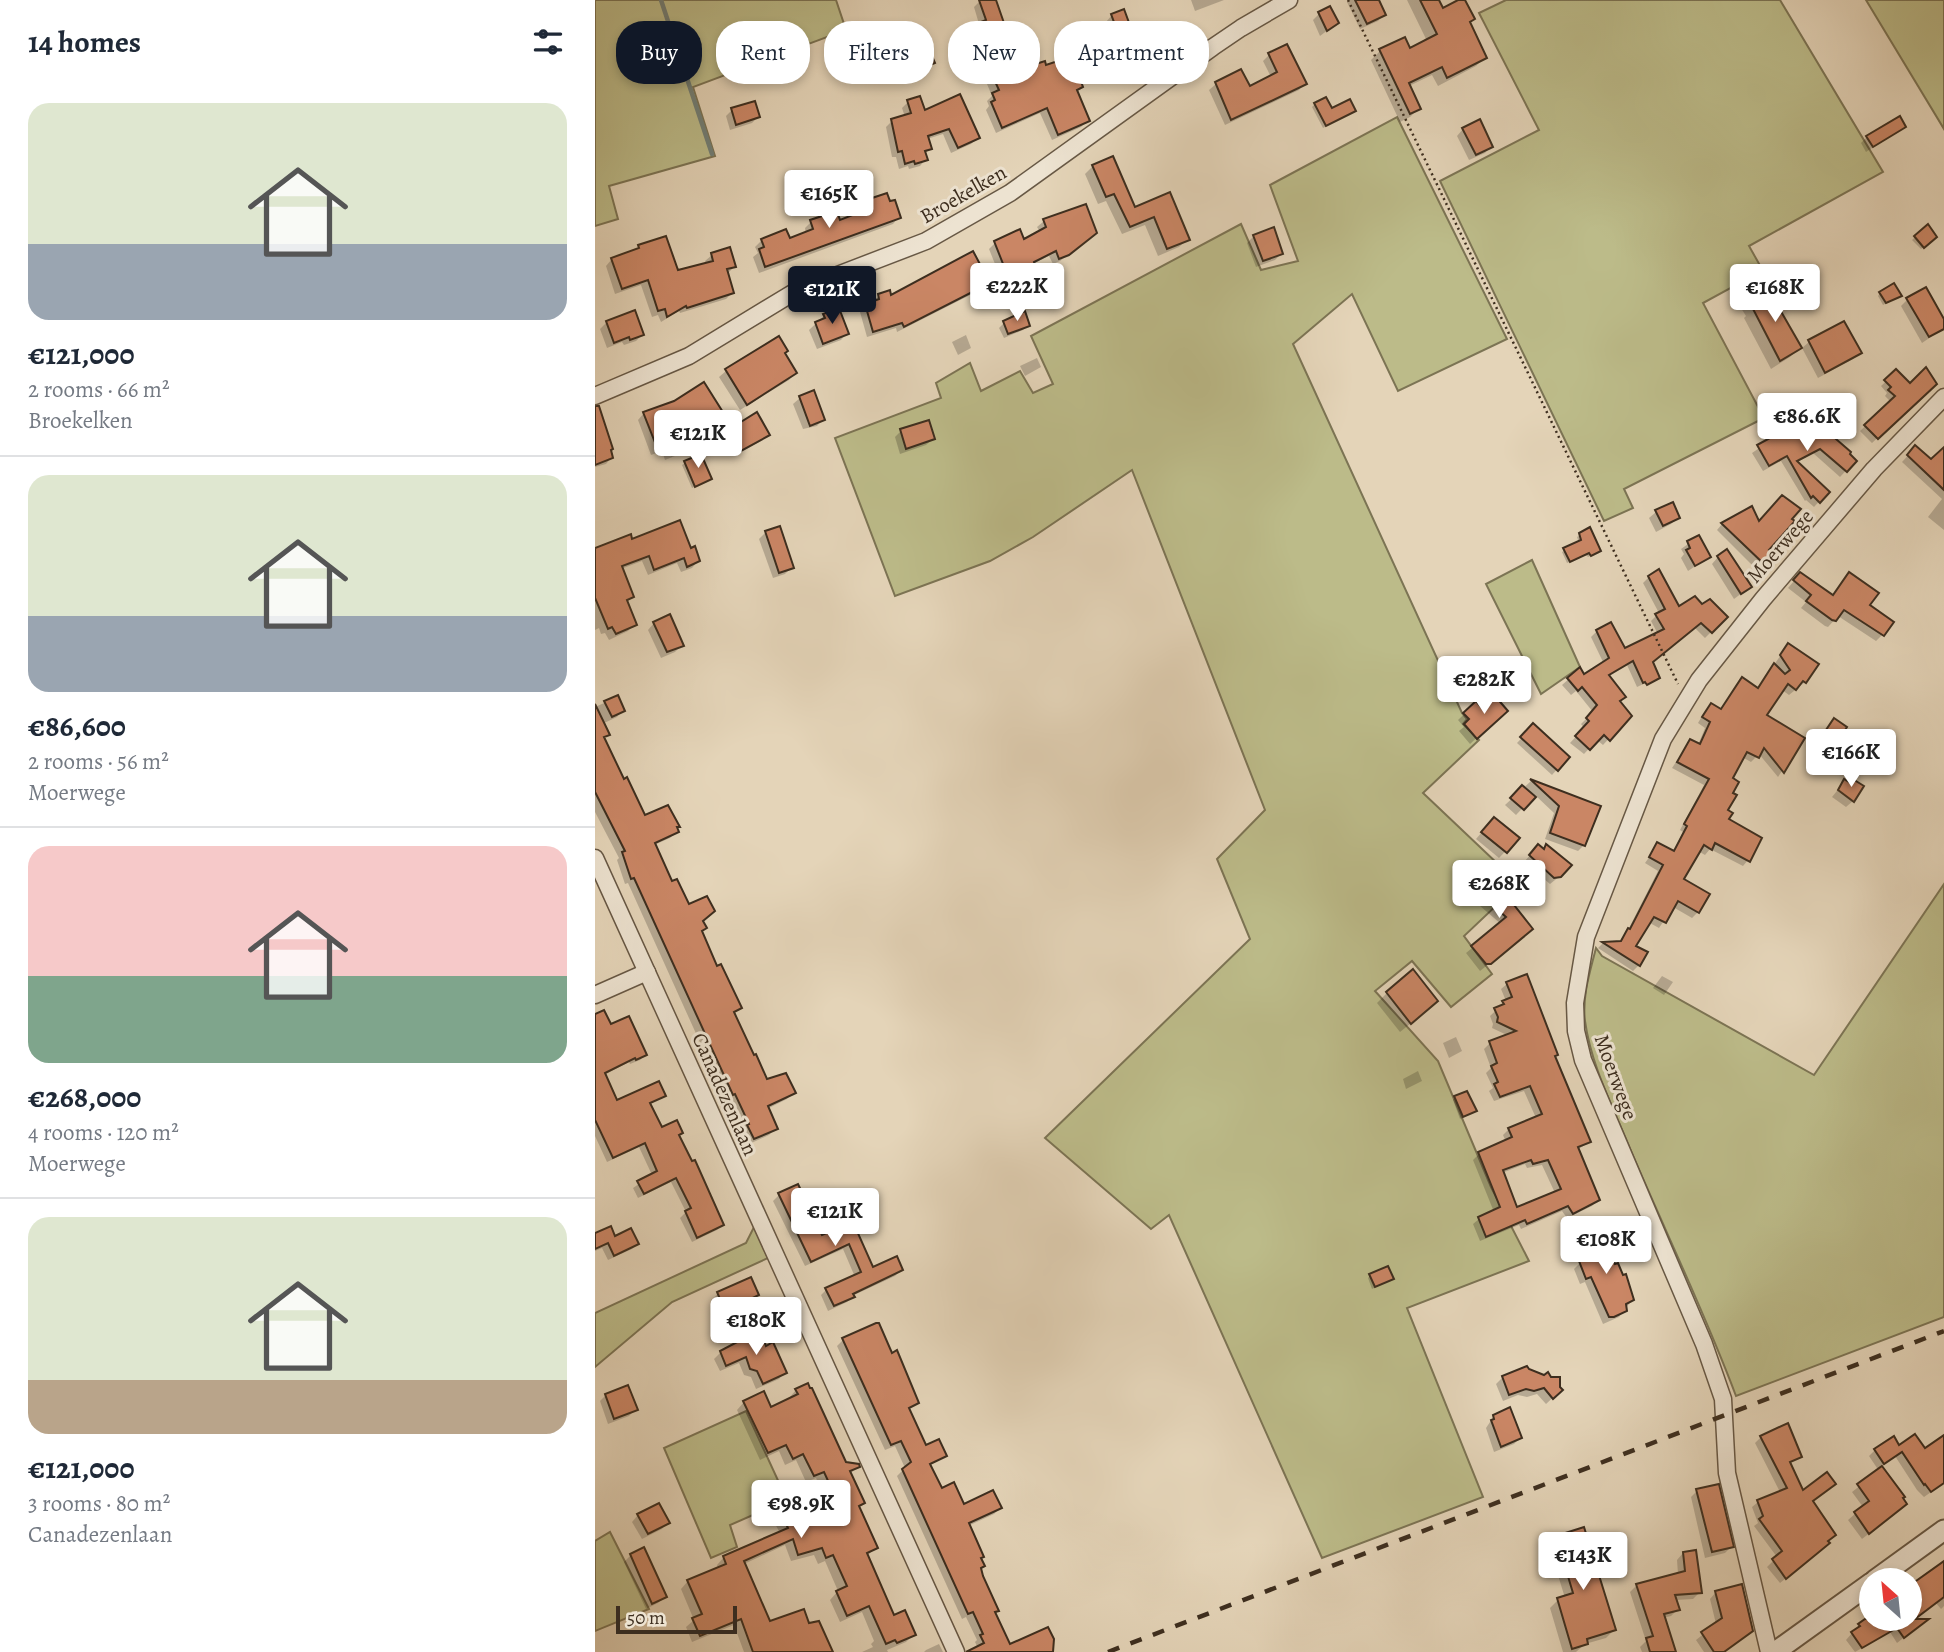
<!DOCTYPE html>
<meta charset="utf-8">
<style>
:root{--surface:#fff;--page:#f2f2f3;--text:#1f2937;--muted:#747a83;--line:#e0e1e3;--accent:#111827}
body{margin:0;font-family:Alegreya,serif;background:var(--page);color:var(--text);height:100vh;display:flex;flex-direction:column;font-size:26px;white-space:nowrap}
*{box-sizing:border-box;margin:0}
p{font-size:23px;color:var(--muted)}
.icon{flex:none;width:38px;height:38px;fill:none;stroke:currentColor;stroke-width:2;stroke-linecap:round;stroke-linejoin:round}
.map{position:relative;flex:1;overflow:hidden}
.drawer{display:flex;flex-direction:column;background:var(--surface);width:595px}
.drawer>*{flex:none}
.banner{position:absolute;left:21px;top:21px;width:665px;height:63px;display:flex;gap:14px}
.needle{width:46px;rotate:333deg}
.fabs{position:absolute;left:1264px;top:1568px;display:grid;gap:14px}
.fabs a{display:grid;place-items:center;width:63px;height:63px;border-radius:50%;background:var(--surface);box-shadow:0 4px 10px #0003;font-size:35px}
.scale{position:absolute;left:21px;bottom:18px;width:121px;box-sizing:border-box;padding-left:7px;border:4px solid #3d2e1f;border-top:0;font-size:19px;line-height:24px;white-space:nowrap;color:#3d2e1f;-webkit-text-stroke:5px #ede3d1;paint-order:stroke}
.price{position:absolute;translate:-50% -60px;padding:0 16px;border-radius:7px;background:#fff;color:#222;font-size:23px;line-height:46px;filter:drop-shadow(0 2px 4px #0008)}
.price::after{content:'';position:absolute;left:50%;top:42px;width:21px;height:16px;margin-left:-10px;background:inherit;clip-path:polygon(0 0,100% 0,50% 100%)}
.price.current{background:var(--accent);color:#fff}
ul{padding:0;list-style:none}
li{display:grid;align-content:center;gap:14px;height:371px;padding:0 28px}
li+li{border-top:2px solid var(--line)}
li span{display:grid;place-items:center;height:217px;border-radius:21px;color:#555}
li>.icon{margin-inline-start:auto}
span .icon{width:126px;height:126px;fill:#fffc;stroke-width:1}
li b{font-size:30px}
h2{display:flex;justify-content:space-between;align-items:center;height:84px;padding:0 28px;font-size:30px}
.tag{padding:0 24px;border-radius:28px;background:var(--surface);box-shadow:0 4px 10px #0003;font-size:24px;line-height:63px}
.tag.current{background:var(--accent);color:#fff}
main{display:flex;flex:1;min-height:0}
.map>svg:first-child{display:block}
</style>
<main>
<section class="drawer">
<h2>14 homes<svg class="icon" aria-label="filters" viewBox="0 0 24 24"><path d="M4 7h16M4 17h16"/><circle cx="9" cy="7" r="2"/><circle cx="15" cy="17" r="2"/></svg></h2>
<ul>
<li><span style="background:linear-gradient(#dfe7d0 65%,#9aa5b1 0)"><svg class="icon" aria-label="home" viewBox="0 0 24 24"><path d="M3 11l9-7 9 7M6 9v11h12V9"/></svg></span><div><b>€121,000</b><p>2 rooms · 66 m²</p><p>Broekelken</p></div></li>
<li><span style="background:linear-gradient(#dfe7d0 65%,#9aa5b1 0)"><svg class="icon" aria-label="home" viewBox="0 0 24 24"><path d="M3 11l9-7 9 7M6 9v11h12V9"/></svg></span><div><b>€86,600</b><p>2 rooms · 56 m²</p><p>Moerwege</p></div></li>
<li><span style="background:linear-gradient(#f6c9c9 60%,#7fa58c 0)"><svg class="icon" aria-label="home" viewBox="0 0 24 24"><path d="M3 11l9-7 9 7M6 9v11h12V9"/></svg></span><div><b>€268,000</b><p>4 rooms · 120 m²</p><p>Moerwege</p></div></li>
<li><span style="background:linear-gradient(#dfe7d0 75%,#b9a48a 0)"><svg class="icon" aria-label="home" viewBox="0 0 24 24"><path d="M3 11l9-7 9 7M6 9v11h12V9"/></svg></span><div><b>€121,000</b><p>3 rooms · 80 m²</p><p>Canadezenlaan</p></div></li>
</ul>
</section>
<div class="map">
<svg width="1349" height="1652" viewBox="0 0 1349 1652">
<rect width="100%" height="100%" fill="#e4d4b8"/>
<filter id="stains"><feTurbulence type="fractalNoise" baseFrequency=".00286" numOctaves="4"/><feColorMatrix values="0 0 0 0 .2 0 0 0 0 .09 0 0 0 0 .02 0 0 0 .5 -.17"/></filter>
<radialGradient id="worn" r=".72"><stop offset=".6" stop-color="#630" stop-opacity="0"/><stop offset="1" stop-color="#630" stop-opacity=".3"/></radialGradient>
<g fill="#bcbb89" stroke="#7c7454" stroke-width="2">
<polygon points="0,0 241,0 251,30 98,87 120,156 14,186 23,219 0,226"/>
<polygon points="911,0 1185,0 1288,172 1154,246 1176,285 1147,301 1139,286 1108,303 1169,418 1029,489 1038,508 1009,521 845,181 944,130 884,13"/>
<polygon points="1271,0 1349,0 1349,129"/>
<polygon points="802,117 912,339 803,391 757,294 698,344 867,713 872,719 868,724 884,740 828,793 924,884 869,936 897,974 856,1007 817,961 780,991 843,1061 896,1187 934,1261 812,1308 888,1497 727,1558 574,1215 556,1229 450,1138 655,939 622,859 670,810 537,470 438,537 395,561 300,596 240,438 346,398 341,383 375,363 386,391 425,371 438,393 458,384 436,336 646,224 666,270 703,261 675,185"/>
<polygon points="937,560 985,667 946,694 891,584"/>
<path d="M1349 884V1317L1141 1396C1110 1313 1071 1233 1036 1151 1019 1109 996 1066 990 1021 987 996 995 972 1001 948L1007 956 1219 1075Z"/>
<polygon points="159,1227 173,1258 77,1302 0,1367 0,1313 151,1243"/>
<polygon points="151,1411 192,1500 135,1525 142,1547 116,1558 69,1448"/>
<polygon points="15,1532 54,1609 0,1631 0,1541"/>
</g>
<g fill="#0003" fill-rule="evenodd">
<polygon points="399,0 404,25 415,55 424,71 450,67 486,55 485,53 492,47 517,38 511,22 517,15 535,30 525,38 531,55 524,61 483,76 486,87 481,92 493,120 486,127 457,140 445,113 401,133 391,110 394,106 392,101 397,96 387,72 389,70 376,32 384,24 379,7 385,1"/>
<polygon points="596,0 629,0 600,11"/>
<polygon points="754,0 782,0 789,14 783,21 765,29 752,2"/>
<polygon points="812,0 842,0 847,10 868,0 873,22 890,57 881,66 843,86 837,75 814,86 824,108 815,117 805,122 776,60 785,51 814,50 832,41"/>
<polygon points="724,14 742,23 725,36 718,20"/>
<polygon points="318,49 338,62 332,69 320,74 312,56"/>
<polygon points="674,55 710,83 704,90 630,125 614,90 621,84 645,72 654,89 676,77 668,61"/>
<polygon points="313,102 329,112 383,138 376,144 356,153 348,134 332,139 335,149 329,154 331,159 325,166 314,169 313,166 304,169 301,157 297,157 291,127 297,121 310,117 307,108"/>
<polygon points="720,104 736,111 756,113 728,128 717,107"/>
<polygon points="137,110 163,117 157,123 135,130 131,116"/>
<polygon points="1309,127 1271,152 1266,143 1272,137"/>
<polygon points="868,129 896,146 890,153 874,160 862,136"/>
<polygon points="498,166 539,209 574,194 593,239 584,247 563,256 550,225 527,234 511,201 503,204 490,174"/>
<polygon points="266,204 304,217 298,224 164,273 158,257 163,253 160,247 167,240 194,240 211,234 210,228 216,222 244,222 262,216 260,210"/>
<polygon points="449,221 493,239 465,261 458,264 454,256 438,264 439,268 433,275 408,284 394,249 400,243 428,241 445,232 442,227"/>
<polygon points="1332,227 1340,236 1326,249 1317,240"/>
<polygon points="659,236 686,254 680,260 661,267 652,243"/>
<polygon points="44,247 82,273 112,265 110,261 117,255 139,267 132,274 137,293 131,299 85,313 84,311 66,322 63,315 57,317 46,285 20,294 11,266 17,259 39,252"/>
<polygon points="393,283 387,289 302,332 301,328 272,337 265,312 284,296 295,297"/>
<polygon points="1285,293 1305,296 1288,305 1283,296"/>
<polygon points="1155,299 1204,348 1195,357 1176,369 1149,318 1151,316 1146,308"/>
<polygon points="1312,300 1349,322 1349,328 1327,343 1306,306"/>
<polygon points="229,316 252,333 246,340 222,349 214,330"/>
<polygon points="12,322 47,335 41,341 29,345 27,342 12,348 5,329"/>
<polygon points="409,323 433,325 428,330 409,338 404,328"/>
<polygon points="1249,323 1264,353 1258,359 1223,378 1207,348 1214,342"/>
<polygon points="371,335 376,348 363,355 357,342"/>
<polygon points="184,339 188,353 200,373 194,380 145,410 124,377 131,371"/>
<polygon points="442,358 446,367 430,376 425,366"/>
<polygon points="1301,372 1315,385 1340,384 1277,443 1265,431 1296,402 1290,396 1292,393 1286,386"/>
<polygon points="1228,394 1235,408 1224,416 1216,402"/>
<polygon points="205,398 228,419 222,426 208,429 198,404"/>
<polygon points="49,413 129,417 105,434 100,426 81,436 86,450 80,456 70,460 67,451 56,455 43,420"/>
<polygon points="161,415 172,434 166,441 139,456 127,438"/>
<polygon points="0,429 16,458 11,464 0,467"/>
<polygon points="306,431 338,439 331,445 305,454 300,437"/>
<polygon points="1185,434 1187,438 1252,454 1260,461 1245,477 1218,453 1201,463 1233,492 1219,507 1211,500 1210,501 1186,461 1168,471 1157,453"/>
<polygon points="1320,448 1336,462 1349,449 1349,530 1333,517 1347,499 1307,462"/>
<polygon points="90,463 115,479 97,488 87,465"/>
<polygon points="1077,504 1083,518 1076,524 1061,532 1054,518 1061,512"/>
<polygon points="1195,519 1172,550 1176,554 1161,569 1122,530 1127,524"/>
<polygon points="171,532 197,567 190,574 178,578 164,539"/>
<polygon points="985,535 1001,553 993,557 991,555 972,563 967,552 984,543 982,537"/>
<polygon points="1103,537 1114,557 1093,571 1086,558 1089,554 1086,549"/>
<polygon points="36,541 95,550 103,561 97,568 86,572 82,563 53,575 47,561 26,569 37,597 31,603 39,624 33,631 14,640 10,633 6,634 4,628 0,630 0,549"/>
<polygon points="1123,557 1155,587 1139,599 1117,564"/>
<polygon points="1205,574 1237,597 1254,574 1287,635 1281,641 1243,616 1233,627 1230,626 1206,608 1211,602 1193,588"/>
<polygon points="1054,577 1083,608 1107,607 1131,617 1110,638 1099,627 1056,662 1063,678 1059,682 1059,679 1042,687 1032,665 1013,677 1024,702 1035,716 1008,745 1002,740 989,754 975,743 989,728 986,724 998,712 981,691 976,695 967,685 984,670 989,676 1009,664 996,637 1002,631 1029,650 1063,634 1056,621 1064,613 1048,583"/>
<polygon points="59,623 87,645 80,652 66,658 53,630"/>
<polygon points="1193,645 1210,682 1194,695 1187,690 1170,716 1208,739 1183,777 1164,754 1156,762 1147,757 1136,779 1131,811 1132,820 1153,860 1148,866 1115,849 1110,855 1103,851 1087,880 1103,912 1097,918 1078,907 1064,928 1053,922 1039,947 1044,965 1038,971 1003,948 1008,943 1024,942 1033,930 1063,871 1050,863 1063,845 1077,853 1088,832 1085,830 1109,785 1077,768 1095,741 1103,745 1110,728 1103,723 1110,711 1116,705 1125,710 1142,685 1162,689"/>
<polygon points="23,697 28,710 22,717 7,724 12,734 8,739 28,781 50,817 82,827 82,831 75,838 59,845 76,883 106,922 106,932 121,968 145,1007 138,1014 171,1082 198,1092 192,1099 172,1109 181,1128 174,1135 152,1145 147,1133 148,1131 134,1099 131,1100 33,883 30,884 22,860 24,858 0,812 0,707"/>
<polygon points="881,703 887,710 904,717 875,744 864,731 869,727 863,720"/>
<polygon points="1237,723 1238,746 1235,749 1224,742"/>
<polygon points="938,726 973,757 957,775 922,743"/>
<polygon points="936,781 1003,807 989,845 983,851 950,839 959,813 940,795 921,815 910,805"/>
<polygon points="1250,781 1258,801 1251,807 1237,797"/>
<polygon points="893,825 922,839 904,858 881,839"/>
<polygon points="951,846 965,876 955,884 929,862 937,853 947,850"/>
<polygon points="885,876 906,891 930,935 885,971 871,953 906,924 870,893"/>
<polygon points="1067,976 1078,982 1069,995 1058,988"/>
<path d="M912 984 958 1057 994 1142 982 1150 1003 1200 997 1206 972 1218 967 1211 926 1229 924 1225 885 1241 878 1224 884 1219 899 1212 878 1160 884 1154 911 1142 908 1135 914 1129 941 1118 929 1091 899 1101 894 1091 898 1088 891 1073 896 1068 889 1049 895 1043 914 1036 897 1028 898 1024 895 1016 911 1001 906 989ZM930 1164 932 1168 947 1165 960 1193 921 1209 907 1173Z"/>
<polygon points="792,993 831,1011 805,1032 782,1003"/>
<polygon points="0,1016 50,1055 45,1060 35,1064 34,1062 9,1075 21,1103 68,1096 54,1105 67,1129 83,1136 127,1225 122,1230 97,1242 85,1218 91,1212 76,1182 43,1198 38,1188 57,1175 44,1147 12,1162 0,1136"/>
<polygon points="861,1037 867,1051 854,1058 848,1043"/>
<polygon points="823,1071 827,1081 811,1089 808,1079"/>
<polygon points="860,1097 880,1111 865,1119 858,1100"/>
<polygon points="184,1195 226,1237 257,1224 277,1269 306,1270 300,1276 257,1296 252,1302 233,1311 226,1295 231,1290 260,1277 248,1249 210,1266 178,1201"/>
<polygon points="0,1235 20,1238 42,1244 37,1249 13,1260 7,1248 0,1251"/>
<polygon points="986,1239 1009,1252 1037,1300 1024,1317 1008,1324 990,1282 985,1284 979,1269 987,1261 980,1245"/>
<polygon points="775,1276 797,1279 777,1289 773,1278"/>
<polygon points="123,1294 162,1295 155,1301 124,1316 116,1300"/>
<polygon points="248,1340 322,1403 313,1410 331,1447 350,1456 334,1466 346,1490 368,1507 405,1508 399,1514 373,1526 385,1559 384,1570 399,1613 414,1646 438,1652 382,1652 384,1650 380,1642 382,1640 371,1617 367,1619 302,1476 310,1468 300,1446 290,1450 242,1346"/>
<polygon points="170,1348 190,1372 184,1379 161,1389 156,1377 149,1375 144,1363 125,1371 119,1359 126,1352"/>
<polygon points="908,1377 964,1387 966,1390 951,1404 942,1394 932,1397 923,1395 908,1401 901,1384"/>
<polygon points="201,1390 250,1463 263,1466 255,1474 268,1502 263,1508 280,1548 273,1555 298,1617 319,1634 311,1642 292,1650 293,1652 267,1652 278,1647 276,1644 279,1641 267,1612 245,1622 235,1600 243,1591 230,1561 223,1564 219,1555 196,1561 190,1545 149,1564 174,1624 218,1652 149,1652 139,1625 97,1642 91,1627 99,1620 86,1589 93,1581 123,1569 122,1565 129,1557 185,1533 179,1522 191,1513 186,1503 194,1495 215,1509 232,1502 221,1478 211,1482 201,1460 190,1465 184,1451 165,1460 142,1410 149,1402 175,1409 195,1400 194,1398"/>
<polygon points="11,1395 40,1410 34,1416 13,1424 5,1401"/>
<polygon points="899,1416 925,1438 919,1444 899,1452 891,1428"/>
<polygon points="1166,1437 1205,1457 1194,1464 1207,1492 1216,1502 1232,1542 1227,1549 1185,1583 1172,1567 1182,1557 1159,1526 1163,1523 1157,1507 1163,1502 1185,1492 1160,1443"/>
<polygon points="1349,1437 1349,1483 1329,1497 1322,1490 1300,1456 1285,1466 1307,1496 1304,1510 1267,1539 1253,1520 1268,1507 1257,1492 1284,1471 1274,1456 1280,1450 1304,1447 1330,1450"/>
<polygon points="1102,1491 1137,1546 1130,1553 1110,1558 1096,1497"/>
<polygon points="43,1515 73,1522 67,1529 47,1539 37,1522"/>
<polygon points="962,1537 1019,1630 1011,1638 990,1644 981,1652 968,1652 955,1608 963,1600 970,1598 954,1546"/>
<polygon points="1088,1553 1105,1592 1098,1599 1080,1600 1083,1609 1076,1616 1068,1618 1079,1652 1047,1652 1045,1647 1051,1641 1035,1592 1042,1585 1083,1574 1082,1560"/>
<polygon points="36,1555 70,1597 63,1603 51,1609 29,1562"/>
<polygon points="1349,1563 1349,1606 1346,1609 1341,1603 1319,1619 1317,1631 1302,1643 1295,1632 1260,1652 1251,1640 1264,1625 1276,1617 1276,1619 1314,1619"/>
<polygon points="1121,1592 1156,1631 1129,1652 1109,1652 1101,1640 1121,1624 1115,1599"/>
<polygon points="344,1644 348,1652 329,1652 331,1650"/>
</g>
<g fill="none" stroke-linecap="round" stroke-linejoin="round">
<polyline stroke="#728078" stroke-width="4.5" points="66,0 117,154"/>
</g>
<g fill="#ca8665" stroke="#3d2e1f" stroke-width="2" fill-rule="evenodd">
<polygon points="384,0 401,0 409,23 406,24 416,54 425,69 450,61 451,65 493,51 491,45 523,33 516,14 529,9 537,31 525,35 533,55 483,73 488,87 482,90 495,121 463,135 452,108 407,128 396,102 400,100 397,93 404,90 392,64 395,63 381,24 391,20"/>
<polygon points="760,0 784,0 791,15 772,24"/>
<polygon points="825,0 844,0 848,8 863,0 870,0 880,19 875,22 892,58 852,78 847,67 814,83 826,109 815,114 784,49 810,37 815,48 842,34"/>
<polygon points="735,6 744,23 732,31 723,12"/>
<polygon points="331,42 340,63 326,69 317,48"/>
<polygon points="692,44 712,84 636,120 620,82 646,69 655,86 682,72 673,53"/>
<polygon points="365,94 385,138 363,148 354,129 333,136 337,149 330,151 333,160 320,164 319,161 310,164 307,151 303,152 296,119 316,113 312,100 325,96 330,110"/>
<polygon points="731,97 737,108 755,99 761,111 731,126 719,103"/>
<polygon points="160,101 165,117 141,125 136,108"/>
<polygon points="1305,116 1311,127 1278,147 1271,136"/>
<polygon points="885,119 898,147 881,155 867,128"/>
<polygon points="518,156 540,207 575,192 595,240 572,249 559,217 535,227 519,194 511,197 497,165"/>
<polygon points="292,193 295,201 300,200 306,218 170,267 164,249 169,247 166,239 191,229 195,238 218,229 215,220 242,211 245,220 268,211 265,202"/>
<polygon points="491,204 502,233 474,255 464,259 461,251 439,262 441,269 414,279 399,241 425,229 429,239 451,227 448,219"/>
<polygon points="1333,224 1342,237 1329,248 1319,236"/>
<polygon points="679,227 688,254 668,261 658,235"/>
<polygon points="71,236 83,270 118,261 116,253 135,247 141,267 132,269 139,293 92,308 91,306 72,317 70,309 63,311 53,280 27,289 16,258 44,248 43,245"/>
<polygon points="378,251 395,283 309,327 307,323 278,332 270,304 284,299 283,294 295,290 296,295"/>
<polygon points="1299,283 1307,296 1291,303 1284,292"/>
<polygon points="1172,287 1207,348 1185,361 1157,307 1159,306 1154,297"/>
<polygon points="1331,287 1349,319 1349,329 1334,337 1311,298"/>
<polygon points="244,308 254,334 228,344 220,322 230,318 228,314"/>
<polygon points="40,310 49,335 35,340 34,337 19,343 11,321"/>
<polygon points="430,311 435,326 413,334 408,321"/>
<polygon points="1249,321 1267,353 1230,373 1213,340"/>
<polygon points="184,336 193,351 190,353 202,373 152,405 130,369"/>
<polygon points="1331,367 1342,384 1283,439 1269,425 1300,396 1293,390 1296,387 1289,380 1301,369 1315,383"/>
<polygon points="109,382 131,417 112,429 107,420 82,434 88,450 77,455 73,446 63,450 48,412 79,401"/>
<polygon points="219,390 230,420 215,426 204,396"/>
<polygon points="0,406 4,406 18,449 16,450 18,458 0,465"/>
<polygon points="162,412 175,435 146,451 133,430"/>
<polygon points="334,420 340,439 311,449 305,429"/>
<polygon points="1219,420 1256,452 1255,454 1262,461 1252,472 1225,449 1202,461 1235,492 1225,503 1218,496 1216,498 1192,456 1174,466 1162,445 1186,432 1188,436"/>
<polygon points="1320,445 1336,459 1349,447 1349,490 1312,455"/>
<polygon points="106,454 117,479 100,487 89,461"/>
<polygon points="1187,495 1206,509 1197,519 1200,521 1174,550 1179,554 1169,564 1126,523 1157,506 1164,521"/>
<polygon points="1078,502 1085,518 1068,526 1060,510"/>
<polygon points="85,520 96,548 100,546 105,561 92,567 89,558 59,570 54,556 27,566 39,597 32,600 42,625 21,634 17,627 13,629 0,598 0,548 36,534 37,539"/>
<polygon points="185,526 199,568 184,573 170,531"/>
<polygon points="995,527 1006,551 996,556 994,553 975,562 968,548 986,540 984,533"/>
<polygon points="1104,535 1116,557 1100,566 1091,550 1095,548 1092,541"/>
<polygon points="1132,549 1157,587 1146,594 1122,556"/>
<polygon points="1064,569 1084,606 1100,596 1107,604 1115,599 1133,617 1117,633 1106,623 1058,662 1065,678 1052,685 1050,682 1048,683 1038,661 1014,675 1031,697 1025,701 1037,716 1015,741 1009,735 995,750 980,736 994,721 991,718 1002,705 987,687 983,691 972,678 985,667 989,674 1014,658 1001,630 1016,622 1030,648 1069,629 1060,614 1070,609 1053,576"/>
<polygon points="1205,572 1238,595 1254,572 1284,593 1275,605 1299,622 1289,636 1249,610 1241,621 1237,620 1211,601 1216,595 1198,580"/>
<polygon points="75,614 89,646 72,652 58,622"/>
<polygon points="1193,643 1224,664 1211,683 1208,681 1201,690 1193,684 1172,715 1210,738 1189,773 1169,748 1164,758 1152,752 1138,778 1144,782 1138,793 1142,795 1133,810 1138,813 1134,819 1167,838 1155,862 1120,843 1117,850 1109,845 1089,879 1115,894 1104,913 1083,901 1071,923 1059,917 1041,946 1053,952 1045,966 1007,942 1026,941 1033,928 1035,929 1068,865 1054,857 1062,842 1079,851 1092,826 1089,824 1114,779 1082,762 1095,739 1105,744 1115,722 1107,717 1116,703 1126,709 1147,677 1163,688 1179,663 1190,674 1195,670 1185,655"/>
<polygon points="23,695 30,711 17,717 9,701"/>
<polygon points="900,696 913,711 882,739 869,724 874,719 868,713 881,701 887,708"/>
<polygon points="0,704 15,735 9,737 29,779 32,777 50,815 73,805 85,827 82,827 84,832 60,843 77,881 82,879 94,904 112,896 120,911 108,921 112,928 107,931 122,966 126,964 147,1008 139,1012 159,1055 161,1054 172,1079 191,1073 201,1093 173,1106 183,1129 159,1139 152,1125 154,1124 140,1094 138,1095 39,878 36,879 27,852 30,851 0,792"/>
<polygon points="1239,718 1252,727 1239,747 1225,739"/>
<polygon points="938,723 975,757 963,771 925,737"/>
<polygon points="1256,778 1269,786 1259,802 1243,790 1249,779 1254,782"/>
<polygon points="935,779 1006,806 990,846 955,833 964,806"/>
<polygon points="927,785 941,797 929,810 915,798"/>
<polygon points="899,817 925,838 912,853 886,832"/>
<polygon points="943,844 949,849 951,844 977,865 966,877 959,878 934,855"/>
<polygon points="891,868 912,886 908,891 938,929 896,964 891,964 876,946 911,917 875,885"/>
<polygon points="818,969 843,1001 816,1024 791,992"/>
<path d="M932 974 963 1055 960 1056 996 1142 983 1147 1005 1200 978 1214 973 1206 932 1224 930 1220 891 1237 883 1217 905 1207 883 1152 917 1137 913 1128 947 1114 935 1086 905 1097 899 1084 903 1082 896 1066 902 1063 894 1041 921 1031 902 1022 903 1017 899 1008 909 1004 907 1001 917 997 911 982ZM936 1160 938 1164 953 1160 966 1189 922 1207 908 1170Z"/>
<polygon points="9,1010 16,1024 34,1016 52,1055 41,1060 40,1058 10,1073 22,1100 64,1081 71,1096 55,1103 67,1127 82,1120 88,1133 84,1135 97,1161 100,1160 129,1225 102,1238 90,1211 96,1208 81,1178 49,1194 42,1181 62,1171 50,1143 18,1158 0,1120 0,1014"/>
<polygon points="872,1091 882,1111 868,1117 859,1096"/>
<polygon points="203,1184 227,1235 258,1222 278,1267 302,1256 308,1270 258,1294 260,1297 239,1306 230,1288 266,1272 254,1244 216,1262 183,1193"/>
<polygon points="16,1226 20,1236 36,1228 44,1244 19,1256 13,1243 0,1249 0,1233"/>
<polygon points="1001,1230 1010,1250 1013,1248 1020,1264 1023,1263 1028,1275 1031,1274 1039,1300 1031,1304 1032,1311 1019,1317 1014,1317 996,1277 991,1279 984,1261 994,1257 985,1237"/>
<polygon points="793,1266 799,1279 780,1287 774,1274"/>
<polygon points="156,1277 164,1295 130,1311 122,1292"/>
<polygon points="281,1323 284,1323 297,1353 302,1350 324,1403 314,1408 331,1445 344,1439 352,1456 335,1464 347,1488 359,1482 369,1504 398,1490 407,1508 374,1523 389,1557 386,1558 390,1566 386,1568 388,1576 404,1611 400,1612 415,1644 453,1627 459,1639 458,1652 371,1652 389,1643 385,1635 388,1634 378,1612 373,1614 307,1469 316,1462 306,1441 296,1445 247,1338"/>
<polygon points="165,1330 171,1346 178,1342 192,1373 168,1384 162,1371 155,1369 151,1357 131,1366 125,1351"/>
<polygon points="932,1366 934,1369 949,1375 953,1372 956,1377 965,1377 965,1387 968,1390 958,1399 949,1388 939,1391 931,1389 914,1395 907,1376"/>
<polygon points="213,1383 215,1388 217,1388 251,1462 264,1464 265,1467 255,1471 270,1503 264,1506 283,1548 272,1553 299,1615 310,1610 321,1635 302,1643 300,1640 291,1644 274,1606 252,1616 241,1591 252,1586 238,1555 231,1558 227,1548 203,1555 198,1539 149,1561 175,1621 209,1609 214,1623 224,1621 238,1652 158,1652 146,1619 105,1636 97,1618 107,1614 92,1580 131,1564 128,1556 193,1528 186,1513 199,1507 193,1494 207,1487 216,1507 240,1496 229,1472 219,1476 208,1454 198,1459 191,1445 173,1453 148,1401 169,1391 176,1407 203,1394 200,1389"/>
<polygon points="33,1385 43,1410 19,1419 10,1394"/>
<polygon points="915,1407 927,1438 906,1447 896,1420 899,1419 898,1415"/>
<polygon points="1193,1423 1207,1457 1195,1462 1208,1490 1232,1472 1241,1484 1218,1501 1241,1535 1233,1541 1235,1543 1191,1579 1177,1559 1187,1551 1164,1519 1168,1516 1162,1500 1192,1488 1165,1436"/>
<polygon points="1320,1434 1330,1448 1349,1435 1349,1483 1336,1492 1330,1484 1329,1485 1307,1452 1289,1464 1279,1449 1299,1436 1304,1445"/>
<polygon points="1287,1466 1310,1497 1308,1498 1312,1504 1274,1534 1259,1512 1274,1501 1262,1484"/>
<polygon points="1124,1484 1139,1547 1117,1552 1101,1489"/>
<polygon points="64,1503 75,1523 53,1534 42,1514"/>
<polygon points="989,1527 1021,1630 992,1639 993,1644 977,1649 962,1598 978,1593 961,1536"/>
<polygon points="49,1547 72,1597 57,1604 35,1554"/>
<polygon points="1101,1550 1107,1593 1080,1595 1085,1610 1069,1614 1081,1652 1055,1652 1051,1638 1058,1636 1041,1584 1090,1571 1088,1552"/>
<polygon points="1349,1561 1349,1597 1320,1619 1334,1619 1309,1638 1302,1628 1267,1648 1256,1632 1265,1626 1263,1624 1270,1619 1314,1619 1314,1586"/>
<polygon points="1147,1584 1158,1631 1129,1652 1119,1652 1106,1632 1127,1618 1120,1591"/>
</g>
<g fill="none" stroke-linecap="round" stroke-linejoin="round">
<g stroke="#675845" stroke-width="19">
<g id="minor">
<polyline points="0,396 94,356 201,291 331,241 415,193 618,47 646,28 694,0"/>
<polyline points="0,858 361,1652"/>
<polyline points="0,995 52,972"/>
<polyline points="1174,1652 1132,1473 1128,1399 1109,1344 988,1060 981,1031 980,1003 991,937 1068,739 1104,680 1168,599 1279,469 1349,397"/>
</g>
</g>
<g stroke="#675845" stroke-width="23">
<g id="tertiary">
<polyline points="1280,1580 1349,1530"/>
<polyline points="1180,1652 1276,1583"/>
</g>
</g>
<polyline stroke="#3d2e1f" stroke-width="2.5" stroke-dasharray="2 3.5" stroke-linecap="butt" points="753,0 1083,684"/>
<use href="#minor" stroke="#ede3d1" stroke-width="16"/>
<use href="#tertiary" stroke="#ede3d1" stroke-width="19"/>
<polyline stroke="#3d2e1f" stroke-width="4.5" stroke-dasharray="12 12" stroke-linecap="butt" points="513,1652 1349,1331"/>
</g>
<g text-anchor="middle" stroke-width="6" stroke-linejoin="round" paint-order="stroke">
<g font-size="21" fill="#3d2e1f" stroke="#ede3d1">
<text transform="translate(368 194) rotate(-30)" y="7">Broekelken</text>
<text transform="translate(1185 546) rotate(-49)" y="7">Moerwege</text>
<text transform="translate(1021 1077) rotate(70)" y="7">Moerwege</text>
<text transform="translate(130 1094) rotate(66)" y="7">Canadezenlaan</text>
</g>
</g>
<rect width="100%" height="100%" filter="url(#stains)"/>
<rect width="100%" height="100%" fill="url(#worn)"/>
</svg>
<div class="fabs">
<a><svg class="needle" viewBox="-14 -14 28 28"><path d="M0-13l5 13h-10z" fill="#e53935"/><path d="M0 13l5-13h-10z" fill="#747a83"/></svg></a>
</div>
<div class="scale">50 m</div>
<b class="price" style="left:234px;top:230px">€165K</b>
<b class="price" style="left:422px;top:323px">€222K</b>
<b class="price" style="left:1180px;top:324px">€168K</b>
<b class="price current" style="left:237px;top:326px">€121K</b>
<b class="price" style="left:1212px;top:453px">€86.6K</b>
<b class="price" style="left:103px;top:470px">€121K</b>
<b class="price" style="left:889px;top:716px">€282K</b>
<b class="price" style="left:1256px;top:789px">€166K</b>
<b class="price" style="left:904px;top:920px">€268K</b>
<b class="price" style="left:240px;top:1248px">€121K</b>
<b class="price" style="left:1011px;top:1276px">€108K</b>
<b class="price" style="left:161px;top:1357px">€180K</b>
<b class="price" style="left:206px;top:1540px">€98.9K</b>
<b class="price" style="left:988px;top:1592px">€143K</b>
<div class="banner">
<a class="tag current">Buy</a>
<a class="tag">Rent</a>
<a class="tag">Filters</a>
<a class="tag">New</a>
<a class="tag">Apartment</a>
</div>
</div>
</main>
